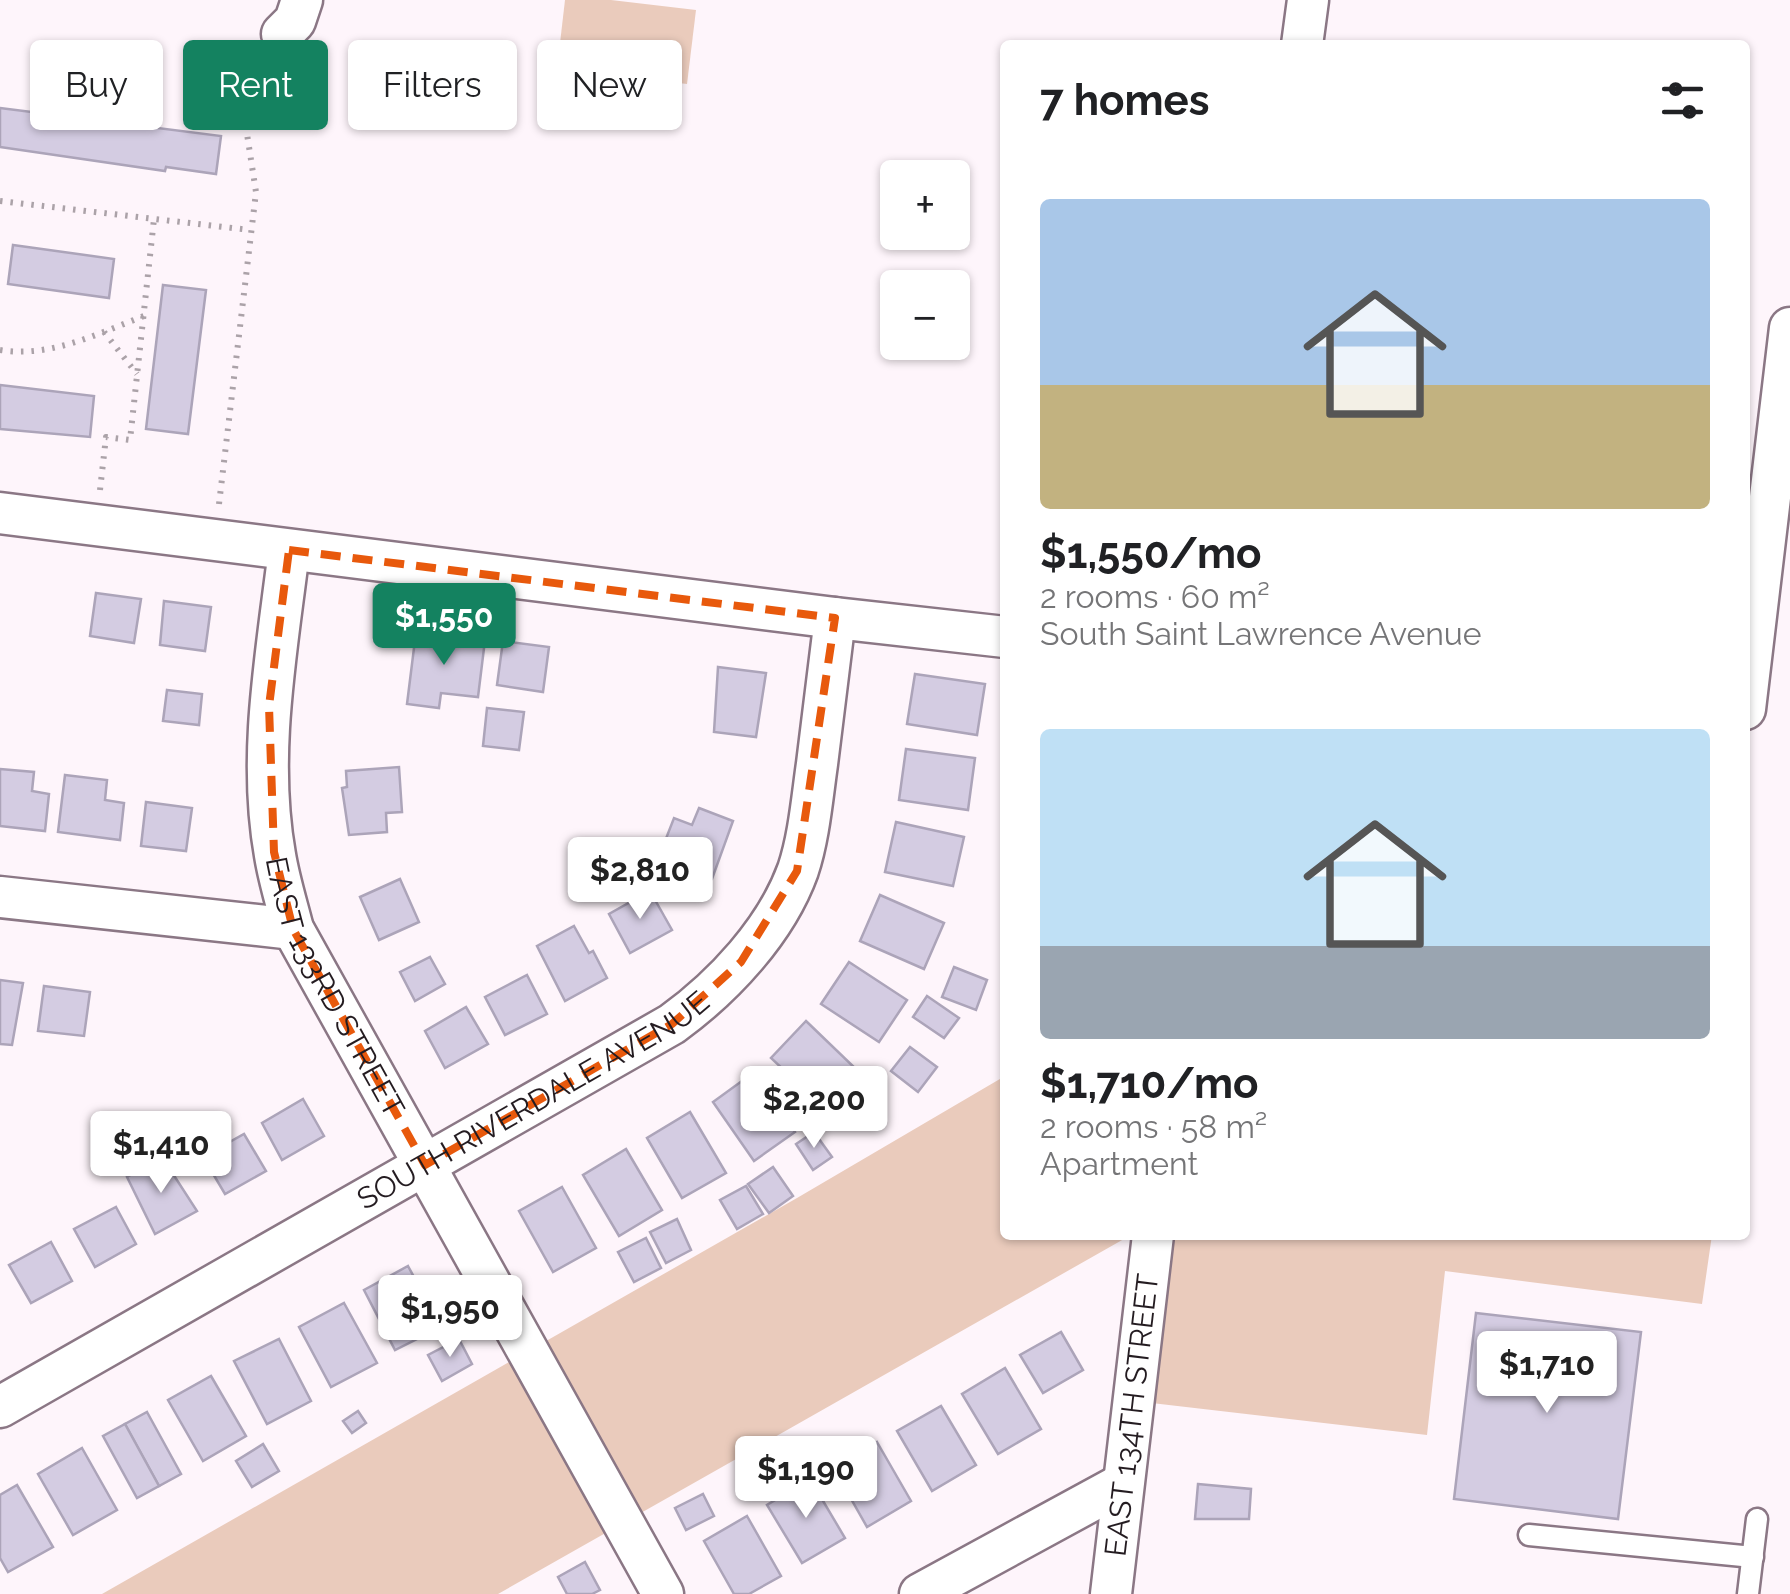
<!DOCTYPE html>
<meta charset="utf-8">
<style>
:root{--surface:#fff;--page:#f6f6f6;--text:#202124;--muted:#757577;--accent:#148260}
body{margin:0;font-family:Raleway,sans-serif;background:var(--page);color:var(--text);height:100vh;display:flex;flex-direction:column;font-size:38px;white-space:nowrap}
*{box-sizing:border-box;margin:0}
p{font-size:32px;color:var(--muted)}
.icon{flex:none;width:55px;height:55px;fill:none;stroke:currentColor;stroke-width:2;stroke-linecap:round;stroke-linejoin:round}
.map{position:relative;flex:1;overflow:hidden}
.panel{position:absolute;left:1000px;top:40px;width:750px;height:1200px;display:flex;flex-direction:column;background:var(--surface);border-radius:10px;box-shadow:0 2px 8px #0004}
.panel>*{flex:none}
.banner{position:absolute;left:30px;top:40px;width:820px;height:90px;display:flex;gap:20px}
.fabs{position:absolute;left:880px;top:160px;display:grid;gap:20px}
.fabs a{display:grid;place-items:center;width:90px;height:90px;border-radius:10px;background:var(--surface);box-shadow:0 2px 8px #0004;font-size:50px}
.price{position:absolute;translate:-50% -85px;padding:0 22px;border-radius:10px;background:#fff;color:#222;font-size:32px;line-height:65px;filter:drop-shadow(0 2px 5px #0008)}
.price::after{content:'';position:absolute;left:50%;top:60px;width:30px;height:22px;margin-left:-15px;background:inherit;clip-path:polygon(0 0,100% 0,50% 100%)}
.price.selected{background:var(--accent);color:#fff}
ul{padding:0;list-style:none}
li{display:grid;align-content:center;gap:20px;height:530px;padding:0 40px}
li span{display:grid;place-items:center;height:310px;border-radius:10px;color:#555}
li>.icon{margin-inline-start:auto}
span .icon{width:180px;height:180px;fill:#fffc;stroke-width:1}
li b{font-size:42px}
h2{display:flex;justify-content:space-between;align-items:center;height:120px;padding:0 40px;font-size:42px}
.chip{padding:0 35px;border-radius:10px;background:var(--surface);box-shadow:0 2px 8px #0004;font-size:35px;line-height:90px}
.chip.selected{background:var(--accent);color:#fff}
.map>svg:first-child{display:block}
</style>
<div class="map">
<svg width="1790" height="1594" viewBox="0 0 1790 1594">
<rect width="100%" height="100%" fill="#fef5fb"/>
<g fill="#eacbbc">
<polygon points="565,0 611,0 696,10 687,84 557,69"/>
<polygon points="1005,1076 1005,1235 1131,1235 498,1594 102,1594 797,1198"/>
<polygon points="1163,1235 1712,1235 1702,1304 1445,1271 1427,1435 1143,1402"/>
</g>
<g fill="#d4cce2" stroke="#aca4b9" stroke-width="2.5">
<polygon points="0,108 221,136 216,174 166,167 165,171 0,147"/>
<polygon points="13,245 114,259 109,298 8,284"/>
<polygon points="163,285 206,290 188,434 146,429"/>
<polygon points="0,385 94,396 90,437 0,429"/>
<polygon points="96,593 141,599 134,643 90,636"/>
<polygon points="164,601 211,607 205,651 160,645"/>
<polygon points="416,632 485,640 478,697 441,693 439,708 407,704"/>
<polygon points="503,641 549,647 543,692 497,685"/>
<polygon points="718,667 766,673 756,737 714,732"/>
<polygon points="915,674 985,684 977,735 907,724"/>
<polygon points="167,690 202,694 199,725 163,721"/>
<polygon points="487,708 524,712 519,750 483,746"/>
<polygon points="906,749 975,758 968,810 899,800"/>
<polygon points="399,767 402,812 386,813 387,832 349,835 342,788 347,787 346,771"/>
<polygon points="0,769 34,772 32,791 49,794 45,831 0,826"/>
<polygon points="65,775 107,780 105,800 124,803 120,840 58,832"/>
<polygon points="146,802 192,808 186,851 141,846"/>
<polygon points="699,808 733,821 712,879 658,859 674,818 692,825"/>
<polygon points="896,822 964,837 953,886 885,872"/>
<polygon points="400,879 419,922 379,940 360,897"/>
<polygon points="650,891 672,930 630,953 609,914"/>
<polygon points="880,895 944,923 924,969 860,941"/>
<polygon points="574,926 589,953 593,951 607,978 565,1001 537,946"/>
<polygon points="430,957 445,984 415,1001 400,972"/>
<polygon points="849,962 907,1000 879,1042 821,1004"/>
<polygon points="954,967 987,980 976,1010 942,997"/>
<polygon points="527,975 547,1014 505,1035 485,997"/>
<polygon points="0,980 23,983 12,1045 0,1044"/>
<polygon points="44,986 90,992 84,1036 38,1031"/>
<polygon points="927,996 959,1018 944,1038 913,1017"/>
<polygon points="466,1007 488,1044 445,1068 425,1031"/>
<polygon points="806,1021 857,1070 822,1106 771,1058"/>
<polygon points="910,1047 937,1067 918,1092 891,1071"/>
<polygon points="753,1073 795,1132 754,1161 713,1102"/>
<polygon points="303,1099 324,1136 282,1160 262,1123"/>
<polygon points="690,1112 726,1173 682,1198 647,1138"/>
<polygon points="164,1119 181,1149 164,1159 146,1130"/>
<polygon points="814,1132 832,1157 813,1170 796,1144"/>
<polygon points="244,1134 266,1171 225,1194 203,1157"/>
<polygon points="626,1149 662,1210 619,1236 583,1175"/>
<polygon points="162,1157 197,1211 155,1234 127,1177"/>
<polygon points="773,1167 793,1196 769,1213 748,1184"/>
<polygon points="746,1186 763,1214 737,1229 720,1200"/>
<polygon points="562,1187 596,1248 553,1272 519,1211"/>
<polygon points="116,1207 136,1244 95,1267 74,1229"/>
<polygon points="677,1219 691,1250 666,1263 650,1232"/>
<polygon points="646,1238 661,1268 634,1282 618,1252"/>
<polygon points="51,1242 72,1281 31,1303 9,1265"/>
<polygon points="408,1266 441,1327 395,1350 364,1290"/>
<polygon points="344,1303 377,1363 331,1387 299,1327"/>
<polygon points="1476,1313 1641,1332 1618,1519 1454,1499"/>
<polygon points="1061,1332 1083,1370 1043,1393 1020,1355"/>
<polygon points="279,1339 311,1401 267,1424 234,1361"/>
<polygon points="459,1339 472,1364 442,1381 428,1355"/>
<polygon points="1005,1368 1041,1429 998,1454 962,1394"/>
<polygon points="211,1376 246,1436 203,1461 168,1400"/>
<polygon points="941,1406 976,1465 932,1491 897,1431"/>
<polygon points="358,1411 366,1423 352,1433 343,1421"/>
<polygon points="147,1412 181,1474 159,1486 125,1424"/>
<polygon points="125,1424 159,1486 137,1498 103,1436"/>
<polygon points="877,1442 911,1501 867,1527 833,1467"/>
<polygon points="263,1444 279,1471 252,1487 236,1461"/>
<polygon points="82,1448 117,1510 73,1535 38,1474"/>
<polygon points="810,1479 845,1538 802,1563 767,1505"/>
<polygon points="1198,1484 1251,1489 1249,1519 1195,1519"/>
<polygon points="17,1485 53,1547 8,1572 0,1558 0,1495"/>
<polygon points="703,1494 714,1516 686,1530 675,1508"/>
<polygon points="747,1516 781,1576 749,1594 734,1594 704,1541"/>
<polygon points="585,1562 600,1590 592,1594 567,1594 558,1577"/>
</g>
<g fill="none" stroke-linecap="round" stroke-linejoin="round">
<g stroke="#8b7785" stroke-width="25">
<g id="lane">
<polyline points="1529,1535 1753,1557"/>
<polyline points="1748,1594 1757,1519"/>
</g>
</g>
<g stroke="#8b7785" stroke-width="45">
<g id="street">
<polyline points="282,34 295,21 302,0"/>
<polyline points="1302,45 1308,0"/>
<polyline points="0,513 835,618 1005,637"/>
<path id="s1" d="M289 550C277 650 257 755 275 855 279 880 287 905 293 929L663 1594"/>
<polyline points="1745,709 1790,328"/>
<polyline points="0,897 293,929"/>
<path id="s2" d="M0 1407 672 1024C723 987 776 931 798 870 809 837 812 799 817 764 823 715 829 667 835 618"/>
<polyline points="920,1594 1122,1484"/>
<path id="s3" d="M1111 1594 1153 1235"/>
</g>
</g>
<g stroke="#aba2a8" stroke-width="6" stroke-dasharray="2.5 8" stroke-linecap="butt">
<polyline points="0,201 250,230"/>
<polyline points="104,332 137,374"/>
<path d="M0 350C50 358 97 334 144 316"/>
<polyline points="100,490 106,437 130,440 154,219"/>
<polyline points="219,504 256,192 247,134 241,115 244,89 256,90 259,57"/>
</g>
<use href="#lane" stroke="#fff" stroke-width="20"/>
<use href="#street" stroke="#fff" stroke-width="40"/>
</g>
<path fill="none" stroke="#e8590c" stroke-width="8" stroke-dasharray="20 12" stroke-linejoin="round" d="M289 550 835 618 797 871 741 962 672 1024 425 1165 293 929 274 852 269 706Z"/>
<g text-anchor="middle" stroke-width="8" stroke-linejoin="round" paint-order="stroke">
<g font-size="30" fill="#241c21" stroke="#fff">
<text dy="10" stroke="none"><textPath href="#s1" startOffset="452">EAST 133RD STREET</textPath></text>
<text dy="10" stroke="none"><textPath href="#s2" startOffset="615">SOUTH RIVERDALE AVENUE</textPath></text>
<text dy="10" stroke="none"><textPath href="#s3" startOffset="180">EAST 134TH STREET</textPath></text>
</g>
</g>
</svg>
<div class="fabs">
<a>+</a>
<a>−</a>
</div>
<b class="price selected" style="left:444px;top:668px">$1,550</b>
<b class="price" style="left:640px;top:922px">$2,810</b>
<b class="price" style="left:814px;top:1151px">$2,200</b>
<b class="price" style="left:161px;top:1196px">$1,410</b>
<b class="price" style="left:450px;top:1360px">$1,950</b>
<b class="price" style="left:1547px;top:1416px">$1,710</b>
<b class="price" style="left:806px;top:1521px">$1,190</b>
<div class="banner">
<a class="chip">Buy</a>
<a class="chip selected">Rent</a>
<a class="chip">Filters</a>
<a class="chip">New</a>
</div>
<section class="panel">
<h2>7 homes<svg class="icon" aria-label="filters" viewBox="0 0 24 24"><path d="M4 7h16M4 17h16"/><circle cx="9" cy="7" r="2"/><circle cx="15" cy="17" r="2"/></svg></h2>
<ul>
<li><span style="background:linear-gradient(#a9c7e8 60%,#c2b280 0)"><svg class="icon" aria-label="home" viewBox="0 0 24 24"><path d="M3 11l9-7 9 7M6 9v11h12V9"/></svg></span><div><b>$1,550/mo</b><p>2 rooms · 60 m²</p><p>South Saint Lawrence Avenue</p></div></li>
<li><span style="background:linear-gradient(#bfe0f5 70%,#9aa5b1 0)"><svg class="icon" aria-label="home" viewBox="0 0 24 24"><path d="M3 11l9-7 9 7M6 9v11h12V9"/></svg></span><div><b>$1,710/mo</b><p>2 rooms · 58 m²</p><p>Apartment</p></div></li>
</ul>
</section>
</div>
